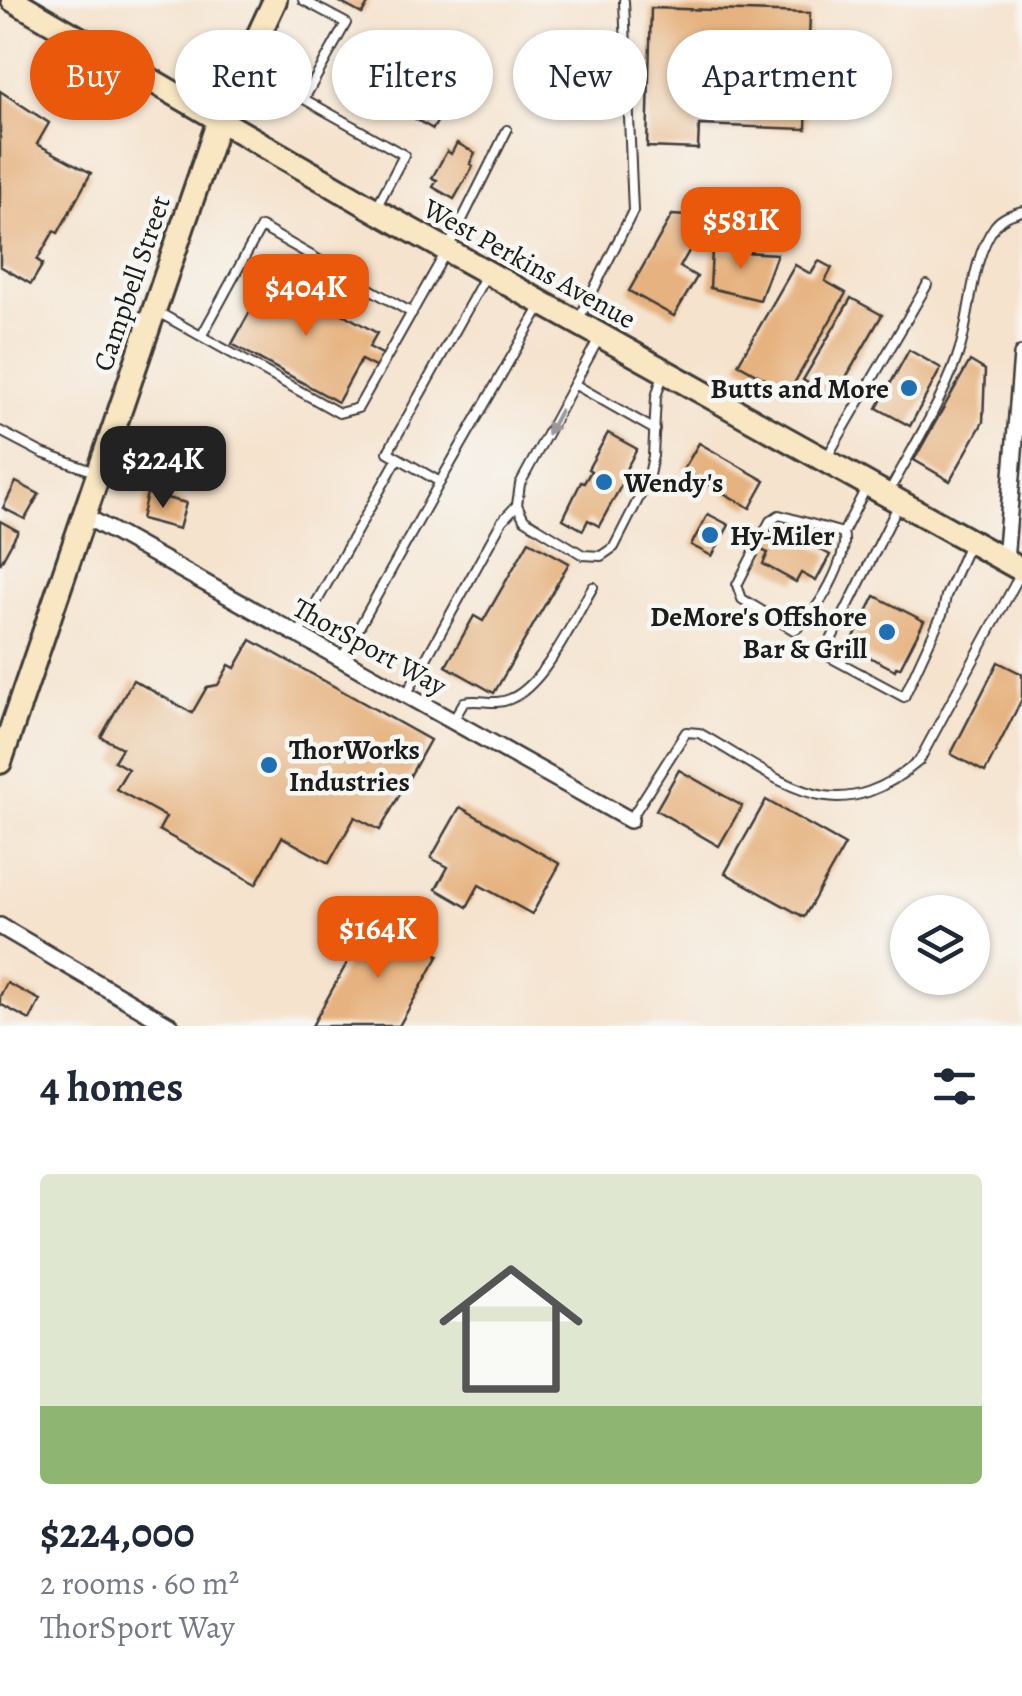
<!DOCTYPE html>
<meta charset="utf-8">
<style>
:root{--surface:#fff;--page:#f6f6f7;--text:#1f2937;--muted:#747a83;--accent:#ea580c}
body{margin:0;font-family:Alegreya,serif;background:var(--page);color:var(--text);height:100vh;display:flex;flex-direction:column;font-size:38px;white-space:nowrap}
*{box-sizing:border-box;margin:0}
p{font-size:32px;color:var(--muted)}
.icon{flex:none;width:55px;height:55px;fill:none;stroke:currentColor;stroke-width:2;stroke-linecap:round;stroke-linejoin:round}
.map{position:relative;height:1026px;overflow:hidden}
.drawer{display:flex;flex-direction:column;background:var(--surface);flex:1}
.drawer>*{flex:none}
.top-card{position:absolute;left:30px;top:30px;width:962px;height:90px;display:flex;gap:20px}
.fabs{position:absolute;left:890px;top:895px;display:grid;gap:20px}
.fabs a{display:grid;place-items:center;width:100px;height:100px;border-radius:50%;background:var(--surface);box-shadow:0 2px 8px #0004;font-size:50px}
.price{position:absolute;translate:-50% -85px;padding:0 22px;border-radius:20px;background:var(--accent);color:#fff;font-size:32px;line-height:65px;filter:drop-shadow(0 2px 5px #0008)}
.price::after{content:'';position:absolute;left:50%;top:60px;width:30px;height:22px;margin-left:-15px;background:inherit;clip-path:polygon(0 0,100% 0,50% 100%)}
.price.on{background:#222;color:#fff}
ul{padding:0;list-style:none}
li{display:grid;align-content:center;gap:20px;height:530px;padding:0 40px}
li span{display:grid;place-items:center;height:310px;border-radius:10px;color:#555}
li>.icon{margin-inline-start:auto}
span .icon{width:180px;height:180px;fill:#fffc;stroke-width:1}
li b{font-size:42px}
h2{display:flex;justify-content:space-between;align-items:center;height:120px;padding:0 40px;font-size:42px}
.chip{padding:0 35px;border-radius:45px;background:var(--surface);box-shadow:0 2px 8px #0004;font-size:35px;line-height:90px}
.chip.on{background:var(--accent);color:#fff}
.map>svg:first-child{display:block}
</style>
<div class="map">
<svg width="1022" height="1026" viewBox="0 0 1022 1026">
<rect width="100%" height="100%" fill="#f6f6f2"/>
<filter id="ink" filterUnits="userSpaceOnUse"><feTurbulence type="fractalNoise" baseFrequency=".01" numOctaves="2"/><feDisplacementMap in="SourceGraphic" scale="20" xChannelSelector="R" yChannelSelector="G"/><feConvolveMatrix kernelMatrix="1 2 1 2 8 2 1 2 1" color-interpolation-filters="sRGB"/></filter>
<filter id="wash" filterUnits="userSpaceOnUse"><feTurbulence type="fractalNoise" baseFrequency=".0048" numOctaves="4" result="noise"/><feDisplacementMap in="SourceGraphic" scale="40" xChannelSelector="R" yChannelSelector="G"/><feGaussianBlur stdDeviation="2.25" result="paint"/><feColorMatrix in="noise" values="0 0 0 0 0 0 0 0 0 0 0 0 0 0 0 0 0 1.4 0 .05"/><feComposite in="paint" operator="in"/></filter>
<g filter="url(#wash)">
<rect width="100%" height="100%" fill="#f5e3ce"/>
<g id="blocks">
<g fill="#e6b27f">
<polygon points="336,0 370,0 362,14"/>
<polygon points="651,8 810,13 806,129 699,125 698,149 647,147"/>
<polygon points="380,37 459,83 433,129 354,84"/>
<polygon points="0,91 49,123 37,144 91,173 58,233 54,231 37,260 43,264 31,284 0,266"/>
<polygon points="457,143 475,153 470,164 473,166 454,199 433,187 437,180 432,178 447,151 451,154"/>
<polygon points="672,215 702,217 701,230 680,267 697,277 674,316 629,291"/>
<polygon points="712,250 777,254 760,300 710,288"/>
<polygon points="819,261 832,268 825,281 846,293 789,392 738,364 795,265 811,274"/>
<polygon points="274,276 377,333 369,347 384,355 377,368 361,360 338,402 232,344 269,277"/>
<polygon points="851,298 882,315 834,398 803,380"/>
<polygon points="909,350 941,368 910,426 877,408"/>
<polygon points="970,361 985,370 983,422 950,481 914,460"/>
<polygon points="608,433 637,449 624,473 627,475 599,526 588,520 583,530 563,519 581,482 584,483 591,471 588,469"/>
<polygon points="699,443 765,481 750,508 683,470"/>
<polygon points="16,482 39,494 25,519 3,508"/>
<polygon points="147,493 186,503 179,529 141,519"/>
<polygon points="708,514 729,525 712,556 691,545"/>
<polygon points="0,521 18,531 0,564"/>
<polygon points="773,524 830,555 816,581 801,573 796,582 763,564 768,553 759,549"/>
<polygon points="529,541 569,563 494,693 446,666 474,616 483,621"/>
<polygon points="875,596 924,621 900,668 896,667 895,670 860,652 862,648 851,643"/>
<polygon points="251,640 430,740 380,830 355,817 329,863 282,837 256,884 159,830 166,817 116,789 128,769 114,761 122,748 101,737 133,680 192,713 207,687 218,685 229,665 235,668"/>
<polygon points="998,662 1022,674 1022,699 985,772 951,754"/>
<polygon points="679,770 742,806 719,846 656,810"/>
<polygon points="766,800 845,845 804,917 725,873"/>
<polygon points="460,807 560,864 532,914 479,885 467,907 436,889 448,867 431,858"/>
<polygon points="372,918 439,955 399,1026 312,1026"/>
<polygon points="7,983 40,1000 30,1020 0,1004 0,996"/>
</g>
</g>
</g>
<g filter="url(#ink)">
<use href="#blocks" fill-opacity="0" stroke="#3d3a37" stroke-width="2.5"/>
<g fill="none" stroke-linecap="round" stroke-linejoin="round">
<g stroke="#3d3a37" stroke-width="12">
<g id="lane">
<polyline points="303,0 346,23 304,99 404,155 376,208"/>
<polyline points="485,277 388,452 440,482 542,304"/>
<polyline points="156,311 339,413 358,408 447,250 507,130"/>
<polyline points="579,319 633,211 624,1"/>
<polyline points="202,335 261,227 412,313"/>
<polyline points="598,340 520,484 517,505 524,519 583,555 601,556 614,547 648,480 653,456 656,397 663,374"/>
<polyline points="574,384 655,430"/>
<polyline points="0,431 42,453 95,472"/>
<polyline points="827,457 927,285"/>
<path d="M889 492C913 447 947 394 961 345 971 309 972 257 995 226 1002 217 1012 214 1022 211"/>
<polyline points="898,506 824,654 904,697 943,612 946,596 968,546"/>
<path d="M843 533 779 515 770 521 737 585 742 599 794 630C815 619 851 555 843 533L866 488"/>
<polyline points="298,635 398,458"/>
<polyline points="342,658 440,482"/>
<polyline points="406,695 502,521 517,505"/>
<path d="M453 721 464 702C480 698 494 706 510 699 545 685 574 618 593 587"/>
<path d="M630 820 686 732 699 733C782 779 832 835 919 761L1022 571"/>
</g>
</g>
<g stroke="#3d3a37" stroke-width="20">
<g id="street">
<polyline points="85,516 630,820"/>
<polyline points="1005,561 1022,355"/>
<polyline points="0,926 171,1026"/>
</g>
</g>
<g stroke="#3d3a37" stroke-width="28">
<g id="secondary">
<polyline points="13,0 375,210 1022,570"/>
<polyline points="0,762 219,120 275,0"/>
</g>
</g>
<use href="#lane" stroke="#fff" stroke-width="8"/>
<use href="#street" stroke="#fff" stroke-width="15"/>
<use href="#secondary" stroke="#f9e7c3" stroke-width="22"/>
</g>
<defs><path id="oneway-solid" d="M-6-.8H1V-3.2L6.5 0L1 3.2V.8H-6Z" transform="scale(2.5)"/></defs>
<use fill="#999" href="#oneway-solid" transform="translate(554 422) rotate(118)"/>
</g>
<g fill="#1f6fb2" stroke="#f6f6f2" stroke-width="4">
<circle cx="909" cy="388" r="10"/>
<circle cx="604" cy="482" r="10"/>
<circle cx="710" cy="535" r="10"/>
<circle cx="887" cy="632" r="10"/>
<circle cx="269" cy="765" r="10"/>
</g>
<g text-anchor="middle" stroke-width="9" stroke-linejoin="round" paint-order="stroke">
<g font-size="28" fill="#1c1c1c" stroke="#f6f6f2">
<text transform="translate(530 263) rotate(29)" y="10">West Perkins Avenue</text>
<text transform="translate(131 283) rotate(-71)" y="10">Campbell Street</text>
<text transform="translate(370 646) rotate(29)" y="10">ThorSport Way</text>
</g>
<g font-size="28" font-weight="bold" fill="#1c1c1c" stroke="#f6f6f2" text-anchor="start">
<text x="889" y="398" text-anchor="end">Butts and More</text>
<text x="624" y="492">Wendy's</text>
<text x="730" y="545">Hy-Miler</text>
<text x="867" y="626" text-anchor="end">DeMore's Offshore<tspan x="867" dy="32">Bar &amp; Grill</tspan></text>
<text x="289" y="759">ThorWorks<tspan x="289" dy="32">Industries</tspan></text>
</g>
</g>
</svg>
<div class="fabs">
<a><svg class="icon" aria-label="layers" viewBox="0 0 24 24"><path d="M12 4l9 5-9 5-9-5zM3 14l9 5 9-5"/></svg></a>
</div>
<b class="price" style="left:741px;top:272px">$581K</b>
<b class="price" style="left:306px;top:339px">$404K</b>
<b class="price on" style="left:163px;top:511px">$224K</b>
<b class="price" style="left:378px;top:981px">$164K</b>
<div class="top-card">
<a class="chip on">Buy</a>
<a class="chip">Rent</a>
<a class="chip">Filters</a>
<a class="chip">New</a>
<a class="chip">Apartment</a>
</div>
</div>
<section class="drawer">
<h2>4 homes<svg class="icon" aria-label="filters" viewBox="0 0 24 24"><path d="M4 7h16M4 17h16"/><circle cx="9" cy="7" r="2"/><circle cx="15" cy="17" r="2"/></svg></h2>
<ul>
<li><span style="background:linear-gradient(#dfe7d0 75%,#8fb573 0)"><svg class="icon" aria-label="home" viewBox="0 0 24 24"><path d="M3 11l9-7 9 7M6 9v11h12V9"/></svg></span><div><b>$224,000</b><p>2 rooms · 60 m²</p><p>ThorSport Way</p></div></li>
</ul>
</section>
